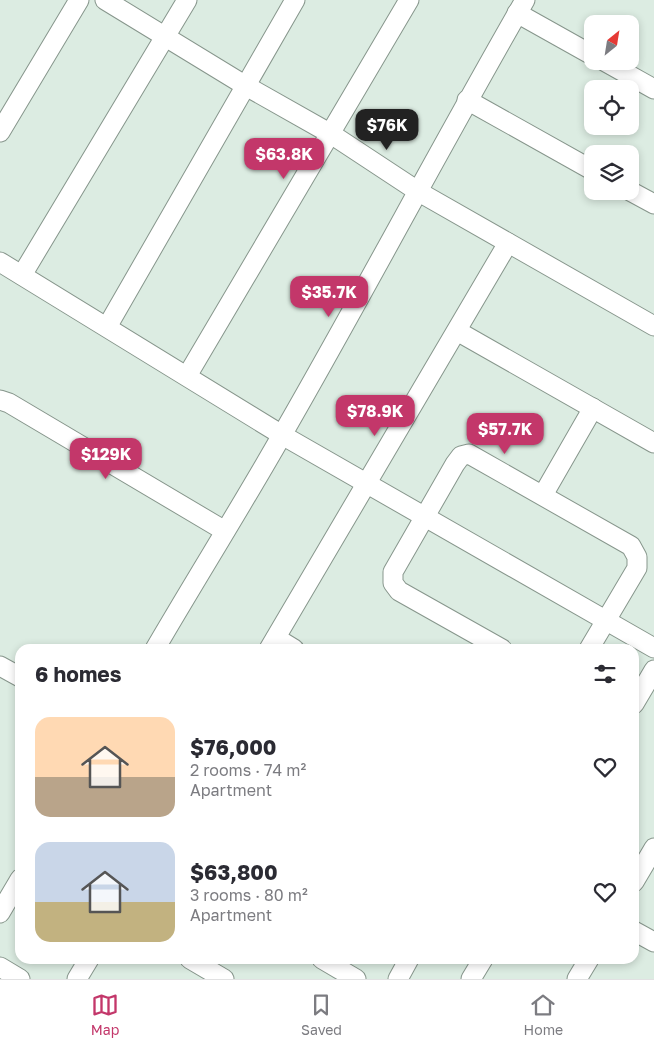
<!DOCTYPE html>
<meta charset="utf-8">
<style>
:root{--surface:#fff;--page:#f7f7f7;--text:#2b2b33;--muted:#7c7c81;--line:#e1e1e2;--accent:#c3376a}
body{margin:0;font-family:"Golos Text",sans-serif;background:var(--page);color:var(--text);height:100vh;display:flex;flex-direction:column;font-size:19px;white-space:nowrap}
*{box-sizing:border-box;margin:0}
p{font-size:16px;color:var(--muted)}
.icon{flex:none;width:28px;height:28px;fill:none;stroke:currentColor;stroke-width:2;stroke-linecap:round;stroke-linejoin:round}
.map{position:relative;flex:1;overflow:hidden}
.side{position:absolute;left:15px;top:644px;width:624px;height:320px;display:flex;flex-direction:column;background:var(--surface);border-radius:15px;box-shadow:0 2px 8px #0003}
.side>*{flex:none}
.needle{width:32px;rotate:30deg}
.buttons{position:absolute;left:584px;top:15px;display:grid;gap:10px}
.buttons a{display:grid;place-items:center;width:55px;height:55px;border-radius:10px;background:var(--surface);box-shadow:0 2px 8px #0003;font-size:25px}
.price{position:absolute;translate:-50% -42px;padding:0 11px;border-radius:10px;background:var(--accent);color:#fff;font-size:16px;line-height:32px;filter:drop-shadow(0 1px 2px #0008)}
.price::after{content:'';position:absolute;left:50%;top:30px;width:15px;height:11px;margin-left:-8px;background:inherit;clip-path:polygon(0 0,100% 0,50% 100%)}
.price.active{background:#222;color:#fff}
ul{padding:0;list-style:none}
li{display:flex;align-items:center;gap:15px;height:125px;padding:0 20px}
li span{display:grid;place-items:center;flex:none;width:140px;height:100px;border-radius:15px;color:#555}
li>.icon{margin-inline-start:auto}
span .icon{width:60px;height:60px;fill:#fffc;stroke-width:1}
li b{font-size:21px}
h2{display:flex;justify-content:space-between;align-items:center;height:60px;padding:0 20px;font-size:21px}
.tabs{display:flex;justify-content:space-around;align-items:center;height:70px;border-top:1px solid var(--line);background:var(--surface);font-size:14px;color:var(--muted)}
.tabs a{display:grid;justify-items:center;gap:2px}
.tabs .active{color:var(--accent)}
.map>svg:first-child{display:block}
</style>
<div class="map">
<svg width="654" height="979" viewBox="0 0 654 979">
<rect width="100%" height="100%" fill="#dcece2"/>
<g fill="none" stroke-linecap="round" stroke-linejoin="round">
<g stroke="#87968c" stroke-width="21">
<g id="minor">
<polyline points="105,0 246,86 331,134 419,192 654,326"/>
<polyline points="517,13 592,55"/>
<polyline points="604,61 654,89"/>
<polyline points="467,100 592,170"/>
<polyline points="0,132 79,0"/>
<polyline points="630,191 654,204"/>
<polyline points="0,262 282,435 654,648"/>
<polyline points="22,275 187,0"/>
<polyline points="107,327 295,0"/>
<polyline points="457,331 654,443"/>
<polyline points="187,376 409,0"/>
<polyline points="0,400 9,403 225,531"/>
<polyline points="543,495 593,408"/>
<polyline points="276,638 294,649"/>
<path d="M155 649C197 577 241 507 282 435 365 291 442 144 525 0"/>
<polyline points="269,649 508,243"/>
<polyline points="502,649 399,591 393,583 393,572 455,464 461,456 469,454 631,546 637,557 637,568 589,649"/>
<polyline points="0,666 20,677"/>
<polyline points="634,704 654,670"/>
<polyline points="634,882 654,848"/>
<polyline points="0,913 20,879"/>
<polyline points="634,931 654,942"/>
<polyline points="190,959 224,979"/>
<polyline points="322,959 356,979"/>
<polyline points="0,967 20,979"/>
<polyline points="77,979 89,959"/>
<polyline points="398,979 409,959"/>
<polyline points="471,979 483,959"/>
<polyline points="577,979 589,959"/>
</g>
</g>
<use href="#minor" stroke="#fff" stroke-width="19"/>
</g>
</svg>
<div class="buttons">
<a><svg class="needle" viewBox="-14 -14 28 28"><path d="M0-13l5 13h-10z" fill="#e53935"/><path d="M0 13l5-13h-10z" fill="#7c7c81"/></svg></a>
<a><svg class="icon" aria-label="locate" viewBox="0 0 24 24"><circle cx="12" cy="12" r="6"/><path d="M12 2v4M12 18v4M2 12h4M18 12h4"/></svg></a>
<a><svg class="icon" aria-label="layers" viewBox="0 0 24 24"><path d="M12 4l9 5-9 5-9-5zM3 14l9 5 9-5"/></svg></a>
</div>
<b class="price active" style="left:387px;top:151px">$76K</b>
<b class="price" style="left:284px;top:180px">$63.8K</b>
<b class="price" style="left:329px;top:318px">$35.7K</b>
<b class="price" style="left:375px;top:437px">$78.9K</b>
<b class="price" style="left:505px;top:455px">$57.7K</b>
<b class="price" style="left:106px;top:480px">$129K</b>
<section class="side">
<h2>6 homes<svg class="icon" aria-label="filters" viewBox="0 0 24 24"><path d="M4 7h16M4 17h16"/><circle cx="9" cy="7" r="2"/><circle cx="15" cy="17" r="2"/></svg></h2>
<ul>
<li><span style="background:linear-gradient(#ffd9b3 60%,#b9a48a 0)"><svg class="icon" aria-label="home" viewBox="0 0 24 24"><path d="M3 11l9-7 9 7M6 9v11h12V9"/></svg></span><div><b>$76,000</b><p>2 rooms · 74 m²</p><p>Apartment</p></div><svg class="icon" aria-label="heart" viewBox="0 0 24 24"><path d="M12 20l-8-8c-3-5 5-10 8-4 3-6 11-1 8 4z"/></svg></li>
<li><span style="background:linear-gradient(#c9d6e8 60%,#c2b280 0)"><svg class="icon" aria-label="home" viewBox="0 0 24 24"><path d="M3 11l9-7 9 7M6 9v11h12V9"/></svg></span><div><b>$63,800</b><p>3 rooms · 80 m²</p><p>Apartment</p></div><svg class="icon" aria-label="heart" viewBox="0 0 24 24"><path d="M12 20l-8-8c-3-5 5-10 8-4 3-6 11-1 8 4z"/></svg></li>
</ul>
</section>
</div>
<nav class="tabs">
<a class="active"><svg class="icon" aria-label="map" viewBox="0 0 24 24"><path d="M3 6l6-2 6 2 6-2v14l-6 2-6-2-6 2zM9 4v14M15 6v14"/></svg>Map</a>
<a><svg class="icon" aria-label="saved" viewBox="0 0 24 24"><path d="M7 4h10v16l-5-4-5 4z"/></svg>Saved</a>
<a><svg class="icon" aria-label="home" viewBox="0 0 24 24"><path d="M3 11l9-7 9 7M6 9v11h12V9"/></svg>Home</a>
</nav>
